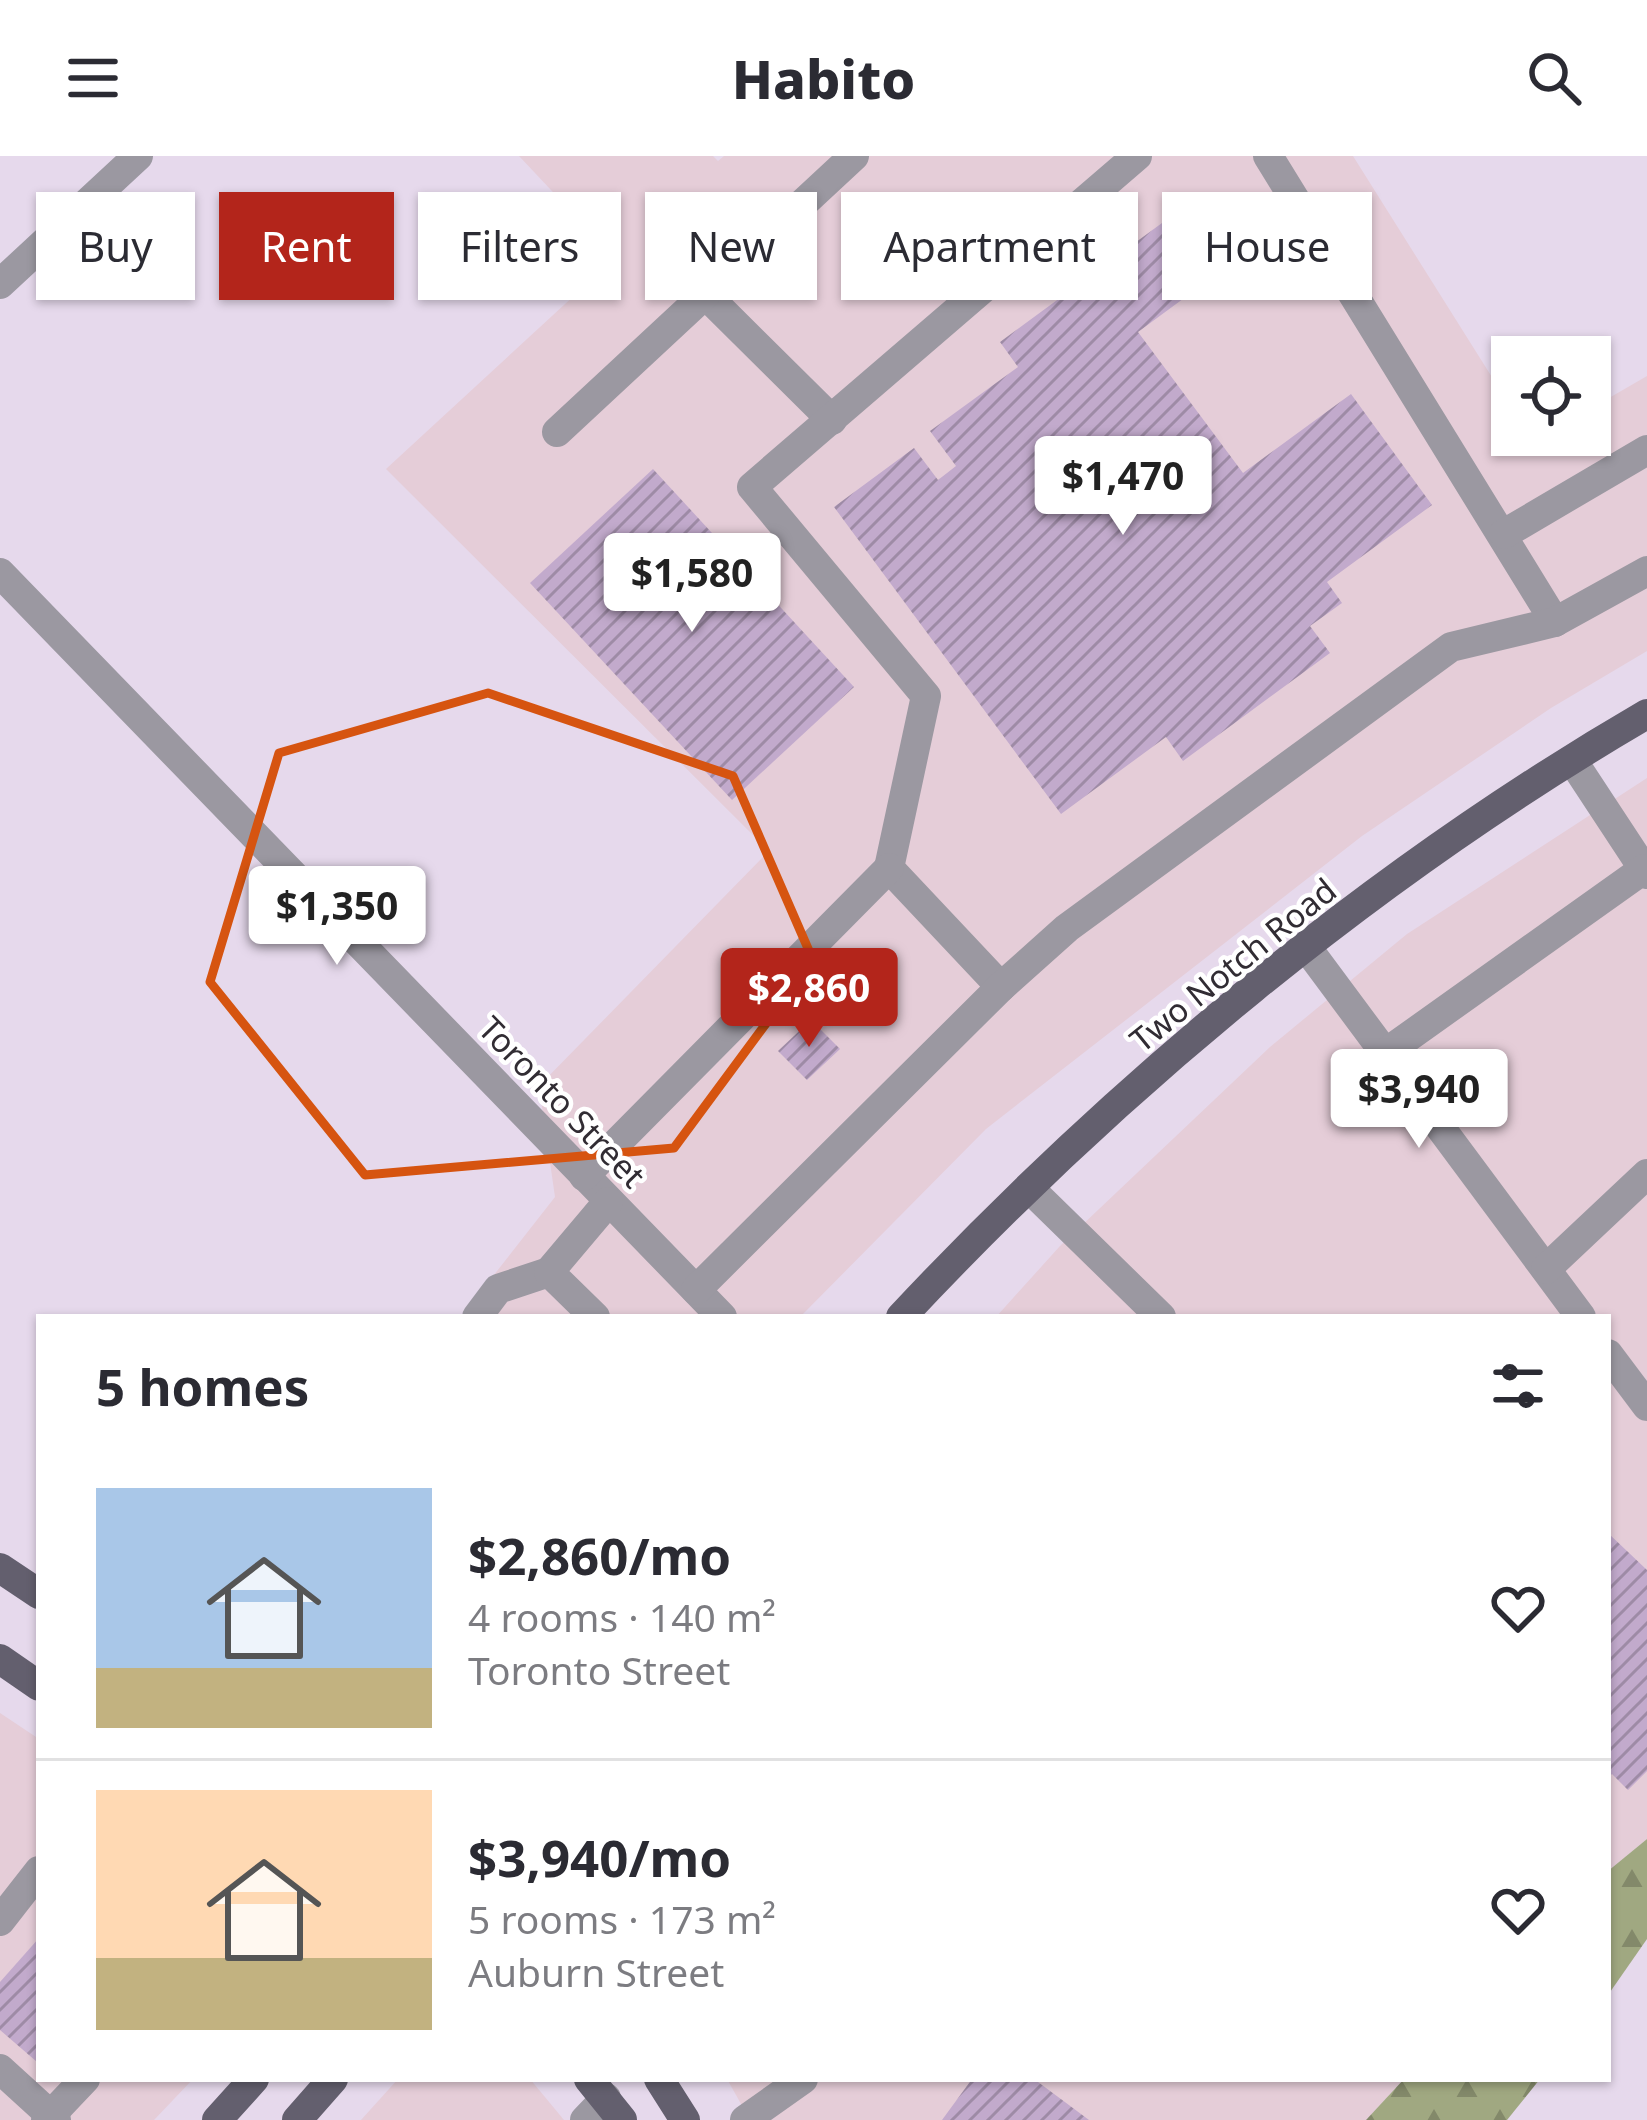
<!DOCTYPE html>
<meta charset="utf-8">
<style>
:root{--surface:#fff;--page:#f2f2f3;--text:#2b2b33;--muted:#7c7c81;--line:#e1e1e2;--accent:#b3251b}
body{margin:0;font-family:"Noto Sans",sans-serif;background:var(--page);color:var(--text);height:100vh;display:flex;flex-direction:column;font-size:45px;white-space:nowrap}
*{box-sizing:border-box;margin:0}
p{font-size:39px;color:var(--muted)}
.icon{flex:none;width:66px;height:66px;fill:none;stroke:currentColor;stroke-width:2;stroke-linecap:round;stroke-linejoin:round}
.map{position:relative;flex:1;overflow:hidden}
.details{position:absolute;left:36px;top:1158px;width:1575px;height:768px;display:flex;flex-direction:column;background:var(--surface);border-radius:0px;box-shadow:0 3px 9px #0004}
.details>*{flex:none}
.guide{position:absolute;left:36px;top:36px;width:1575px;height:108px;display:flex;gap:24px}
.tools{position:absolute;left:1491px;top:180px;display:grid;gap:24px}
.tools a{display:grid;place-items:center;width:120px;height:120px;border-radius:0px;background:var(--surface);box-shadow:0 3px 9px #0004;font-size:60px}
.price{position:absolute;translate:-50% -102px;padding:0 27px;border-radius:12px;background:#fff;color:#222;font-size:39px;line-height:78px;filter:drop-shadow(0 3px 6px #0008)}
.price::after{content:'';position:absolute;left:50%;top:72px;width:36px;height:27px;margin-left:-18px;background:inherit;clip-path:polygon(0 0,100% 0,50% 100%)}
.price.selected{background:var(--accent);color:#fff}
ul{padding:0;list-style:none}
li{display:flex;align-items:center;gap:36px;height:300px;padding:0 60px}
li+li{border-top:3px solid var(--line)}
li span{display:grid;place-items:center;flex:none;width:336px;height:240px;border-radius:0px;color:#555}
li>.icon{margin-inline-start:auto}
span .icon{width:144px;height:144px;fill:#fffc;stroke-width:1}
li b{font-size:51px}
h2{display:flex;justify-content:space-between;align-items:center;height:144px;padding:0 60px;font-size:51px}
.pill{padding:0 42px;border-radius:0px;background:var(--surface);box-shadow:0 3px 9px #0004;font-size:42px;line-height:108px}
.pill.selected{background:var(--accent);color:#fff}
header{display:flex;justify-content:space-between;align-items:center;height:156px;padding:0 60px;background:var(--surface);font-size:54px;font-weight:800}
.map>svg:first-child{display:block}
</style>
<header><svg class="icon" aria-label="menu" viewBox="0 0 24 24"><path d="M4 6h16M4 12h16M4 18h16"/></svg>Habito<svg class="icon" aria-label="search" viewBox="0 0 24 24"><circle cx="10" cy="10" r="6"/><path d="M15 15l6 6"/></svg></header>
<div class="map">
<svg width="1647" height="1964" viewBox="0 0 1647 1964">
<defs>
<pattern id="forest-firs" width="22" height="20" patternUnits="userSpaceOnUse" patternTransform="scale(3)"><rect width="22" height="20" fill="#a0a881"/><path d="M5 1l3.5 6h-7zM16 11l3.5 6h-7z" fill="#83896a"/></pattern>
<pattern id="building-hatch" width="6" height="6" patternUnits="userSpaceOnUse" patternTransform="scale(3)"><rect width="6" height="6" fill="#c2aacc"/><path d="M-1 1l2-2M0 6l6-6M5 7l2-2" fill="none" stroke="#9e8ba6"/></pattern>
</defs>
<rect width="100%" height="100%" fill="#e6d9ec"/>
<g fill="#e5cdd8">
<polygon points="519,0 713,0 718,5 724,0 1353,0 1512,253 1512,279 1529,279 1533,285 1544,279 1590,279 1590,253 1647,220 1647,495 1551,552 1362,680 986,973 800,1161 461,1161 555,1041 539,930 769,695 386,313 615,102"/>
<polygon points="1647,622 1647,1683 1608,1715 1608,1161 996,1161 1060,1090 1270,891 1407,778"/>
<polygon points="0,1557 39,1583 39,1923 193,1923 154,1964 0,1964"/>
<polygon points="398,1923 530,1923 564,1964 361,1964"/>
<polygon points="727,1923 1404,1923 1366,1964 750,1964"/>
</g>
<g fill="url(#forest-firs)">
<polygon points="1647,1683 1647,1783 1608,1839 1608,1715"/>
<polygon points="1404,1923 1540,1923 1507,1964 1366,1964"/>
</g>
<g fill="url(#building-hatch)">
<polygon points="1162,67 1206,126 1138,176 1243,317 1351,238 1432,349 1327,426 1342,447 1310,470 1330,497 1183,605 1166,581 1061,658 834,351 914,292 938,324 956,310 930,275 1018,211 1000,186"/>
<polygon points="653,313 854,531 732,644 530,427"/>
<polygon points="811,864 840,893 807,924 778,895"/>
<polygon points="1608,1377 1647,1414 1647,1615 1628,1634 1612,1618 1608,1622"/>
<polygon points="39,1782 39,1904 37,1906 0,1874 0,1826"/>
<polygon points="972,1923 1034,1923 1089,1964 942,1964"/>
</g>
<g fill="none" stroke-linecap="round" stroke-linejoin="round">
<g stroke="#9b98a1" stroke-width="30">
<polyline points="1268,0 1555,466"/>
<polyline points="0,128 138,0"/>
<polyline points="705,138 832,264"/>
<polyline points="557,276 854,0"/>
<polyline points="1504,378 1647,294"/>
<polyline points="0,417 722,1161"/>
<polyline points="1572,604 1647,718"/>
<polyline points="1307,792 1581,1161"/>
<polyline points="1001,831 889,712 926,540 752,331 1137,0"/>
<polyline points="1387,896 1644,713"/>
<polyline points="584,1020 889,712"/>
<polyline points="1029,1032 1161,1161"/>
<polyline points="1546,1113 1647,1018"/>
<polyline points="696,1134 1001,831 1067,772 1451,491 1555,466 1647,415"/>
<polyline points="477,1161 498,1133 549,1116"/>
<polyline points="595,1161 549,1116 608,1046"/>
<polyline points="1608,1198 1647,1250"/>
<polyline points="0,1765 39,1715"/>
<polyline points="0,1913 56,1964"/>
<polyline points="46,1964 85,1923"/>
<polyline points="585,1964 606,1942"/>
<polyline points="745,1964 803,1923"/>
</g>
<g stroke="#635f6e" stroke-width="30">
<path d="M901 1161C1116 931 1375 716 1647 558"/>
<polyline points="0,1412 39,1438"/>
<polyline points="0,1503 39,1530"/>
<polyline points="589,1923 622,1964"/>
<polyline points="659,1923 685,1964"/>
<polyline points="217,1964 254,1923"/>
<polyline points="297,1964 333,1923"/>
</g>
</g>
<path fill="none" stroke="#d65410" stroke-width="9" stroke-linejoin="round" d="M488 537 733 620 813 804 674 992 365 1019 210 826 279 597Z"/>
<g text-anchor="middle" stroke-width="9" stroke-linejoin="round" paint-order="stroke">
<g font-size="33" fill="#312c33" stroke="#fff">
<text transform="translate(1233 809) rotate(-39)" y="12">Two Notch Road</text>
<text transform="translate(562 946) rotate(46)" y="12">Toronto Street</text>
</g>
</g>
</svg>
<div class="tools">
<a><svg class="icon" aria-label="locate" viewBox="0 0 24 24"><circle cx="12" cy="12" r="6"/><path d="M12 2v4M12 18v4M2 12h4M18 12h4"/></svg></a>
</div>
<b class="price" style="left:1123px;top:382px">$1,470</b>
<b class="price" style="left:692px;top:479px">$1,580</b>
<b class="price" style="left:337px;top:812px">$1,350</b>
<b class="price selected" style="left:809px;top:894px">$2,860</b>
<b class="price" style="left:1419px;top:995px">$3,940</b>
<div class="guide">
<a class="pill">Buy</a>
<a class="pill selected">Rent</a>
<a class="pill">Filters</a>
<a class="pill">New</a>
<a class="pill">Apartment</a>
<a class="pill">House</a>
</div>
<section class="details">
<h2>5 homes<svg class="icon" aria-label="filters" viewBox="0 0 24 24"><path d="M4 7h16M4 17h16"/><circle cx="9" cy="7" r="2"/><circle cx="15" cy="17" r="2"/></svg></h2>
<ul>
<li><span style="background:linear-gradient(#a9c7e8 75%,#c2b280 0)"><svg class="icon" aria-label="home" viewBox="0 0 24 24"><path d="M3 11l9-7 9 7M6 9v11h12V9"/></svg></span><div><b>$2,860/mo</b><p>4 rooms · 140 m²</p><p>Toronto Street</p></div><svg class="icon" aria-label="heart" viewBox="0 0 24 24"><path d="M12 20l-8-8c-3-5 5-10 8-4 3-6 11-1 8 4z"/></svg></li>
<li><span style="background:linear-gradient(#ffd9b3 70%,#c2b280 0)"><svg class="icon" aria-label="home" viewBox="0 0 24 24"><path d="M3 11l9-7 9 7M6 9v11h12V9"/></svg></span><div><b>$3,940/mo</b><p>5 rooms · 173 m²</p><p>Auburn Street</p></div><svg class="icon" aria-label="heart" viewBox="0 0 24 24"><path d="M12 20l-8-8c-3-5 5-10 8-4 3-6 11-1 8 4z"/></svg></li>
</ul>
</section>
</div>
